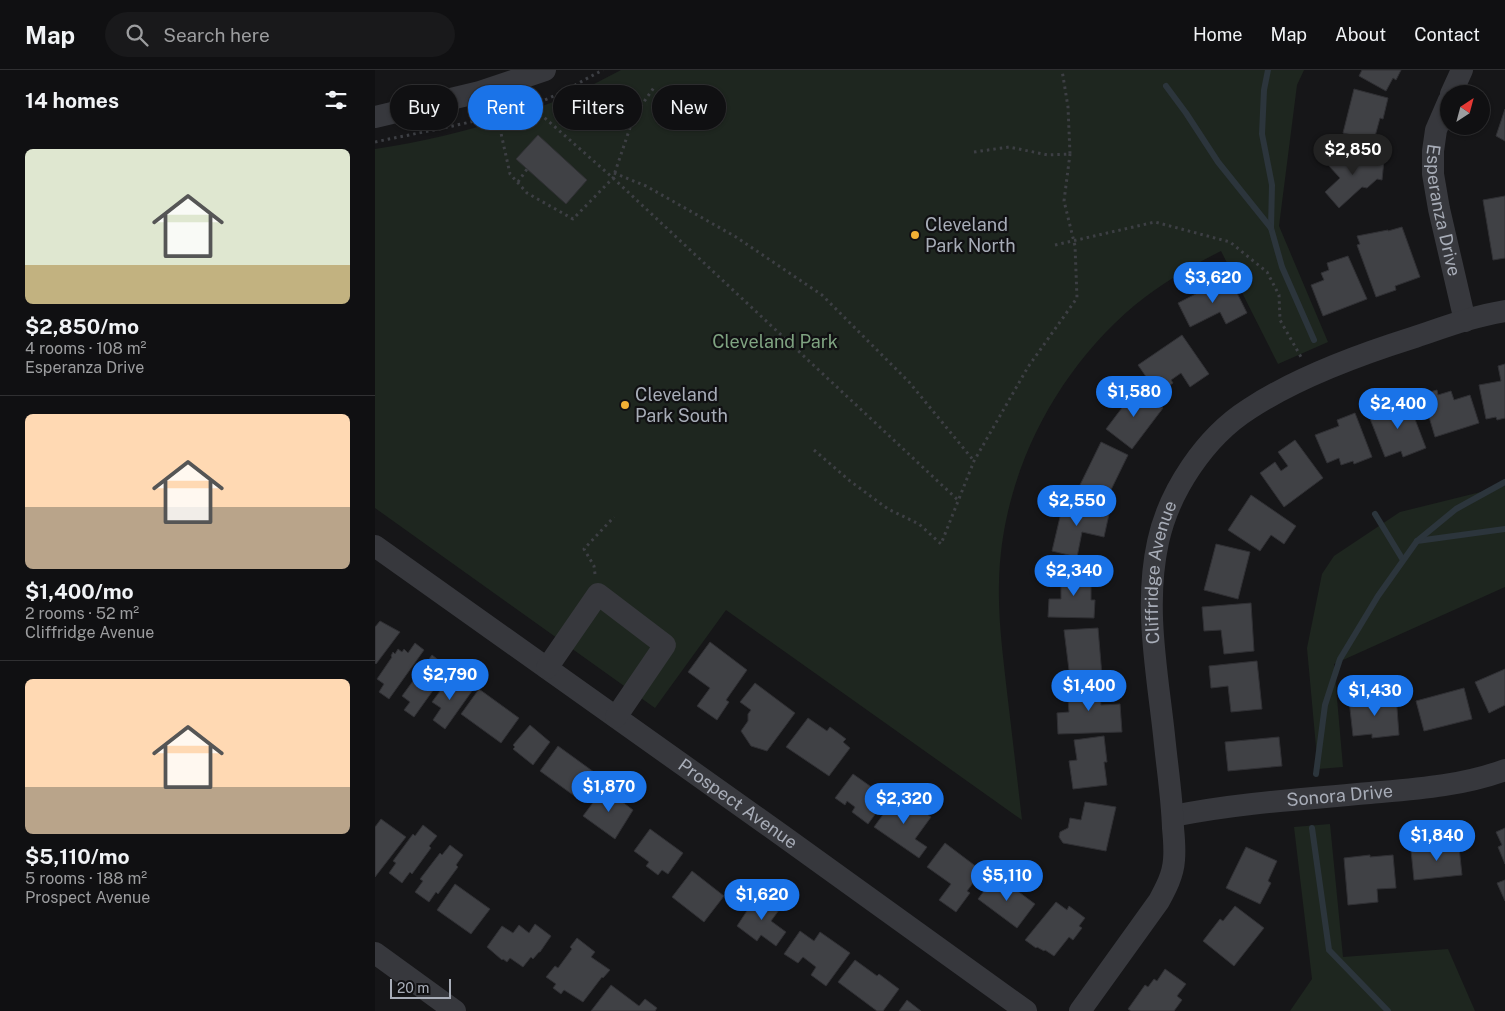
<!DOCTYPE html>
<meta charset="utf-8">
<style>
:root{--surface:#101012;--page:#19191b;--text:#f1f3f6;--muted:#9c9d9f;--line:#303032;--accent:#1a73e8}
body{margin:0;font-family:"Public Sans",sans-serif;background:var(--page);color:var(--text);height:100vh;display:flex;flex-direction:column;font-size:19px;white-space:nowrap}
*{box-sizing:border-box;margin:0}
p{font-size:16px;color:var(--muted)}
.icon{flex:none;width:28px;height:28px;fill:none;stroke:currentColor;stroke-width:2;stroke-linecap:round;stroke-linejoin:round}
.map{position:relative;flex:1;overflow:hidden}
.side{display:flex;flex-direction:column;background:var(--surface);width:375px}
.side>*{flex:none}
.guide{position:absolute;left:15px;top:15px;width:475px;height:45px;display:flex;gap:10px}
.needle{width:32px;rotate:36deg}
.fabs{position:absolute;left:1065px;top:15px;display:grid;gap:10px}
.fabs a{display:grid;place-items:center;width:50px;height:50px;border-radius:50%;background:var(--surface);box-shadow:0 1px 4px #0004,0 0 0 1px var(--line);font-size:25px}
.scale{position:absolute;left:15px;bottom:12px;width:61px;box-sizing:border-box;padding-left:5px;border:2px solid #a8adb8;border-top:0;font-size:14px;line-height:18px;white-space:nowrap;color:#a8adb8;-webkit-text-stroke:4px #111113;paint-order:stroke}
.price{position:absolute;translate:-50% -42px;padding:0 11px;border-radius:18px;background:var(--accent);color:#fff;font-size:16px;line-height:32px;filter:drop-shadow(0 1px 2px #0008)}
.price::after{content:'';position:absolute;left:50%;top:30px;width:15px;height:11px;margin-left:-8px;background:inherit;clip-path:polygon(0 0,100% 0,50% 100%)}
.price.selected{background:#222;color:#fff}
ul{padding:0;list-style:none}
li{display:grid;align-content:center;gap:10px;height:265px;padding:0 25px}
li+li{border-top:1px solid var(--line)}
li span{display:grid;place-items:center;height:155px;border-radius:8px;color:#555}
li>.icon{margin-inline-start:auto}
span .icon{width:90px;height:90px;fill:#fffc;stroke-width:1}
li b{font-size:21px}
h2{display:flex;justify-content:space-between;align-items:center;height:60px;padding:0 25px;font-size:21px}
.tag{padding:0 18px;border-radius:22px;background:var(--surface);box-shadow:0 1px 4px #0004,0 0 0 1px var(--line);font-size:18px;line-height:45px}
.tag.selected{background:var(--accent);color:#fff}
header{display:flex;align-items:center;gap:30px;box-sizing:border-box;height:70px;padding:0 25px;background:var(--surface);border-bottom:1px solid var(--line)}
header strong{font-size:24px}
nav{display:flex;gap:28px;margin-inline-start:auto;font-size:18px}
.search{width:350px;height:45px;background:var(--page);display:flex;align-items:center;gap:12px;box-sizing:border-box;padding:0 18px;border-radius:28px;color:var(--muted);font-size:19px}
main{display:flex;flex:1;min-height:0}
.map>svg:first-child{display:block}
</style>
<header>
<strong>Map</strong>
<div class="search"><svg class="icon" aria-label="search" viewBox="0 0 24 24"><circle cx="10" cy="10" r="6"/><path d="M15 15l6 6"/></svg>Search here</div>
<nav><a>Home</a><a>Map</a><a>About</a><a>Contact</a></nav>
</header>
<main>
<section class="side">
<h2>14 homes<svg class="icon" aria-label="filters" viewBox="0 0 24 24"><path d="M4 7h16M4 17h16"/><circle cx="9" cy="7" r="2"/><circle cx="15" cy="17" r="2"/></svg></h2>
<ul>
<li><span style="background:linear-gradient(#dfe7d0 75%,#c2b280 0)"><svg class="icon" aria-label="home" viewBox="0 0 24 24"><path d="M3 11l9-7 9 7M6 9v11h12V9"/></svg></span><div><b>$2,850/mo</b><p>4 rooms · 108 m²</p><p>Esperanza Drive</p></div></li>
<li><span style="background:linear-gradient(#ffd9b3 60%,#b9a48a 0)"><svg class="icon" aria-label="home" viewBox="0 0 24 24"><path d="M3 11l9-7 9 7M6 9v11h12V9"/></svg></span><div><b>$1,400/mo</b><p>2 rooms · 52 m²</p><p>Cliffridge Avenue</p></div></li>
<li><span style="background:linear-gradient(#ffd9b3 70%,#b9a48a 0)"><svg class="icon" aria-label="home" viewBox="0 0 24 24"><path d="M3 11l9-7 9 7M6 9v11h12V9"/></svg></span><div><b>$5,110/mo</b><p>5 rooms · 188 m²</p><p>Prospect Avenue</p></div></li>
</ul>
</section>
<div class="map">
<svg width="1130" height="941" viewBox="0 0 1130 941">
<rect width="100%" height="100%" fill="#161618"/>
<g fill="#1e261f">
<path d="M246 0H929L922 15 904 156 953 272 903 294 846 181C816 196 786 214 760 235 679 303 626 407 624 513 623 549 628 585 632 622 637 664 642 707 647 750L351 540 280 638 0 438V79C67 69 136 50 198 24 214 17 230 8 246 0Z"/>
<polygon points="1130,416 1130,517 959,594 968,697 943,699 932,578 947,504 959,486 1025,442"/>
<polygon points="955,754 968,887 1073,879 1100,941 915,941 937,909 919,757"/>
</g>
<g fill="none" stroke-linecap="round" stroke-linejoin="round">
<g stroke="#2c353c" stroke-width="6">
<polyline points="893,0 889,20 887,64 897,115 896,158 907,197 939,270"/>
<polyline points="791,16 811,43 843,92 896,158"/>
<polyline points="1000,444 1028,490"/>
<polyline points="1042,471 1130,459"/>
<polyline points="941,704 950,635 965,589 1003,526 1042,471 1081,439 1130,412"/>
<polyline points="937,758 954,880 1013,941"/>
</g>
</g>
<g fill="#404145" stroke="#303034">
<polygon points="987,0 1026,0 1021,10 1018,8 1011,21 984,6"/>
<polygon points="979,19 1013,28 1008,49 1005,48 999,70 968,63"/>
<polygon points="1130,39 1130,71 1121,66"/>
<polygon points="163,65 212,110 191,134 141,89"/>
<polygon points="971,80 980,89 989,87 1009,90 1007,110 1002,109 992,118 987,117 964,138 950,122 965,108 954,96"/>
<polygon points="1130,126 1130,188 1118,190 1108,130"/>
<polygon points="1027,157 1045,207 1020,216 1021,220 1001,227 982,175 985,174 982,166 1013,160 1013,161"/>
<polygon points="973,186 992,229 948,246 936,215 949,210 946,203 954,200 952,193"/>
<polygon points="850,209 857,221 860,219 872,243 851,254 845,242 815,257 803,233"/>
<polygon points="807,265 834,304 815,317 806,303 796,310 798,313 783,324 763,295"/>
<polygon points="1130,294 1130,348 1122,350 1121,347 1111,349 1104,315 1126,311 1123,296"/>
<polygon points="762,318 788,338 757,379 731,359"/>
<polygon points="1062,320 1063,325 1076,321 1079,330 1095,325 1104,353 1060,367 1049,330 1050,330 1048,324"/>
<polygon points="1033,331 1051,378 1028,387 1026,381 1010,387 994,346 1013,337"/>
<polygon points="980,343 997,387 979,394 978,391 966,395 964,388 952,393 940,365 964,356 962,350"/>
<polygon points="920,370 948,408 909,437 885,403 900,392 906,401 913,396 903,382"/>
<polygon points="726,372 753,385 732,428 705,415"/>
<polygon points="876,425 921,456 909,474 896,465 885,481 853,460"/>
<polygon points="689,430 714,436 713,439 734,444 729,467 707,462 702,487 677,481"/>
<polygon points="841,474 875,482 863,529 829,520"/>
<polygon points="686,501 716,502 716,530 720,530 719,548 673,547 674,529 686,529"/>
<polygon points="876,533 879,581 849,584 846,560 829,561 827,537"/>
<polygon points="5,551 25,562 1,594 0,593 0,557"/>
<polygon points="723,558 727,606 695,608 689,560"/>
<polygon points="335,572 372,600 351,630 354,632 342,650 322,636 335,618 313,602"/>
<polygon points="40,573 49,580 14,629 4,622 9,614 2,609 17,587 16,586 18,582 20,584 23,579 27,582 29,579 33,583"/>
<polygon points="57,585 66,592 59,602 63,605 61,608 65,610 62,615 63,617 60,620 59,619 39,647 29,640 35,632 27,626"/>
<polygon points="882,591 887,639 856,642 853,616 836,618 834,596"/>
<polygon points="1130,599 1130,635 1114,643 1100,612"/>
<polygon points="76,606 97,621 70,659 58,650 66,638 57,632"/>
<polygon points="723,612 726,635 745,634 747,662 683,664 682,643 694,642 692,615"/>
<polygon points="380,613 420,643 392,681 376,676 366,661 373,651 373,644 376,640 365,632"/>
<polygon points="1089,618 1097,649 1049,661 1041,631"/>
<polygon points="104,619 144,648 126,673 86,644"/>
<polygon points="1021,625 1024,665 997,668 997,664 978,666 974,630"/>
<polygon points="433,648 452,661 455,657 471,669 468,672 475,678 454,706 411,677"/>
<polygon points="155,655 175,672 158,695 138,679 140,677 138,675"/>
<polygon points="729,666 732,692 729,692 732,715 698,719 694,691 702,690 699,670"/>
<polygon points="904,667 907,696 853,701 850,672"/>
<polygon points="183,676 223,705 205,730 165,701"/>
<polygon points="478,704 512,728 493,754 477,742 480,737 472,731 470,735 460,728"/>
<polygon points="229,718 258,740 240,769 208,746"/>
<polygon points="523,724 556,747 540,769 552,777 544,788 499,757"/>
<polygon points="710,732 741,737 731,781 688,773 684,767 685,762 693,758 695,748 706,750"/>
<polygon points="6,749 31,767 0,807 0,757"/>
<polygon points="48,755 62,766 54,776 56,778 37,804 35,802 27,813 14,803 21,793 18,791 38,764 40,766"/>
<polygon points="1130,758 1130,794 1123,777 1127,775 1121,762"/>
<polygon points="275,759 308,783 293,804 287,800 283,805 271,796 274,792 259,781"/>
<polygon points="570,773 607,801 592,821 595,823 581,842 564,830 576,814 552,797"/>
<polygon points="1086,773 1087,777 1084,777 1087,805 1039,810 1036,780"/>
<polygon points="75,775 88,785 81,795 83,797 63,824 61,822 54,832 40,822 48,811 45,809 65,783 67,785"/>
<polygon points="871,777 902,791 893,811 896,813 885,834 851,818"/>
<polygon points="995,785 995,787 1018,785 1021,818 1002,819 1003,832 973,835 969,788"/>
<polygon points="317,801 349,826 329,852 297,827"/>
<polygon points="621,805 660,834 642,858 603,829"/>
<polygon points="1130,810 1130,831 1122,813"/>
<polygon points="80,814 115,839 96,864 62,840"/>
<polygon points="385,821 396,830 394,832 404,840 396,851 411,862 401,876 386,865 382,871 362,856"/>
<polygon points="681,832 692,840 694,836 710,848 704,856 707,858 698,870 694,867 679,886 670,880 669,881 662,877 661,878 650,870"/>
<polygon points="860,836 889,858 859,896 828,871 845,849 848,851"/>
<polygon points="160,854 176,866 165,882 164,882 158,889 156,887 148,897 135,888 132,892 128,889 127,890 112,877 127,856 138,863 144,855 154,863"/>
<polygon points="425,861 439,871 445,862 475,883 451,916 436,905 441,897 428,887 423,893 409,884"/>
<polygon points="202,868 220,882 216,887 235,900 228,908 227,907 208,932 189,920 186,924 178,918 181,914 171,907 180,896 183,898 197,879 195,877"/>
<polygon points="480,890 502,906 504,904 524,919 508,941 502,941 463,912"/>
<polygon points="790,899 811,914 802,926 807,930 799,941 756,941 753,939 770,915 773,917 779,909 782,911"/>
<polygon points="236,915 264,936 270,929 282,938 280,941 216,941"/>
<polygon points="532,930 546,941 524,941"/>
</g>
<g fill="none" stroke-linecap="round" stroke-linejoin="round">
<g stroke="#3d3f44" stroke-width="3" stroke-dasharray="2.5 4" stroke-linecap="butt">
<polyline points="155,35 238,108 584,431"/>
<polyline points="122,45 135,104 152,123 198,149 238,108 259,46 280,16"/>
<path d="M0 72C56 60 113 51 167 31 188 23 208 10 228 0"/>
<polyline points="599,82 634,77 673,85 695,84 693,37 687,0"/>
<polyline points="239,103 271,116 361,167 447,225 534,312 599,391"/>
<polyline points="143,112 152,99"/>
<polyline points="680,175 780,152 855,172 892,202 904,225 905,250 926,287"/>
<polyline points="439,380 475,411 513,439 544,454 566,474 599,391 653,297 702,228 700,176 689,131 695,84"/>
<polyline points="220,504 219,496 209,479 239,447"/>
</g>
<g stroke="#37383d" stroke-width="22">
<polyline points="1076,24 1087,0"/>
<path id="s1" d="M1074 30 1061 60 1058 81V104L1064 139 1090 251"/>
<polyline points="0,47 105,22 170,0"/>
<path id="s2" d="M0 476 408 766 651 941"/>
<polyline points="172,598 223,524 290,575 241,647"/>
<path id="s3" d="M798 746C862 733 929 729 995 723 1040 719 1087 716 1130 700"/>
<polyline points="0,883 80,941"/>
<path id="s4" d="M705 941 784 831C791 818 798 805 799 790 800 779 799 768 798 758 797 727 792 696 789 665 782 601 769 536 783 472 794 421 830 367 874 339 921 308 983 285 1037 268 1067 258 1098 246 1130 241"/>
</g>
</g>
<g fill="#f2b134" stroke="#111113" stroke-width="2">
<circle cx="540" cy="165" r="5"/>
<circle cx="250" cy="335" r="5"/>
</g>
<g text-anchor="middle" stroke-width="4.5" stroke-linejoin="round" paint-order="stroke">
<g font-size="18" fill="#a8adb8" stroke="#111113">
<text dy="6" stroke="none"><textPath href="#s1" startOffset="114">Esperanza Drive</textPath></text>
<text dy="6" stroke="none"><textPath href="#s4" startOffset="469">Cliffridge Avenue</textPath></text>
<text dy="6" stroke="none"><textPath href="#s3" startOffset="168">Sonora Drive</textPath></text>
<text dy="6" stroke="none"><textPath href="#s2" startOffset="445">Prospect Avenue</textPath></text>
</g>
<g font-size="18" fill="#a8adb8" stroke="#111113" text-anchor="start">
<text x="550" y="161">Cleveland<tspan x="550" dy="21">Park North</tspan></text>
<text x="260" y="331">Cleveland<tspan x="260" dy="21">Park South</tspan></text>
</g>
<g font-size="18" fill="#7fa381" stroke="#111113">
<text x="400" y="278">Cleveland Park</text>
</g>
</g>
</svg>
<div class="fabs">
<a><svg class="needle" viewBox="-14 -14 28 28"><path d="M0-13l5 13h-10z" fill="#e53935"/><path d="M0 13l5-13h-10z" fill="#9c9d9f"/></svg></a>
</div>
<div class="scale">20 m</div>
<b class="price selected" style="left:978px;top:106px">$2,850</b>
<b class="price" style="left:838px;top:234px">$3,620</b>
<b class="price" style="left:759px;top:348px">$1,580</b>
<b class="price" style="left:1023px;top:360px">$2,400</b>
<b class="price" style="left:702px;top:457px">$2,550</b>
<b class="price" style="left:699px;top:527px">$2,340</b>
<b class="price" style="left:75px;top:631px">$2,790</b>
<b class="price" style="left:714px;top:642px">$1,400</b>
<b class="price" style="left:1000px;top:647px">$1,430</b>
<b class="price" style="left:234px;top:743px">$1,870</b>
<b class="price" style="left:529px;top:755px">$2,320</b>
<b class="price" style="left:1062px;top:792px">$1,840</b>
<b class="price" style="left:632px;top:832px">$5,110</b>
<b class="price" style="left:387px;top:851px">$1,620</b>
<div class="guide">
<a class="tag">Buy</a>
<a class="tag selected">Rent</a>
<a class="tag">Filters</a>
<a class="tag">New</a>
</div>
</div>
</main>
